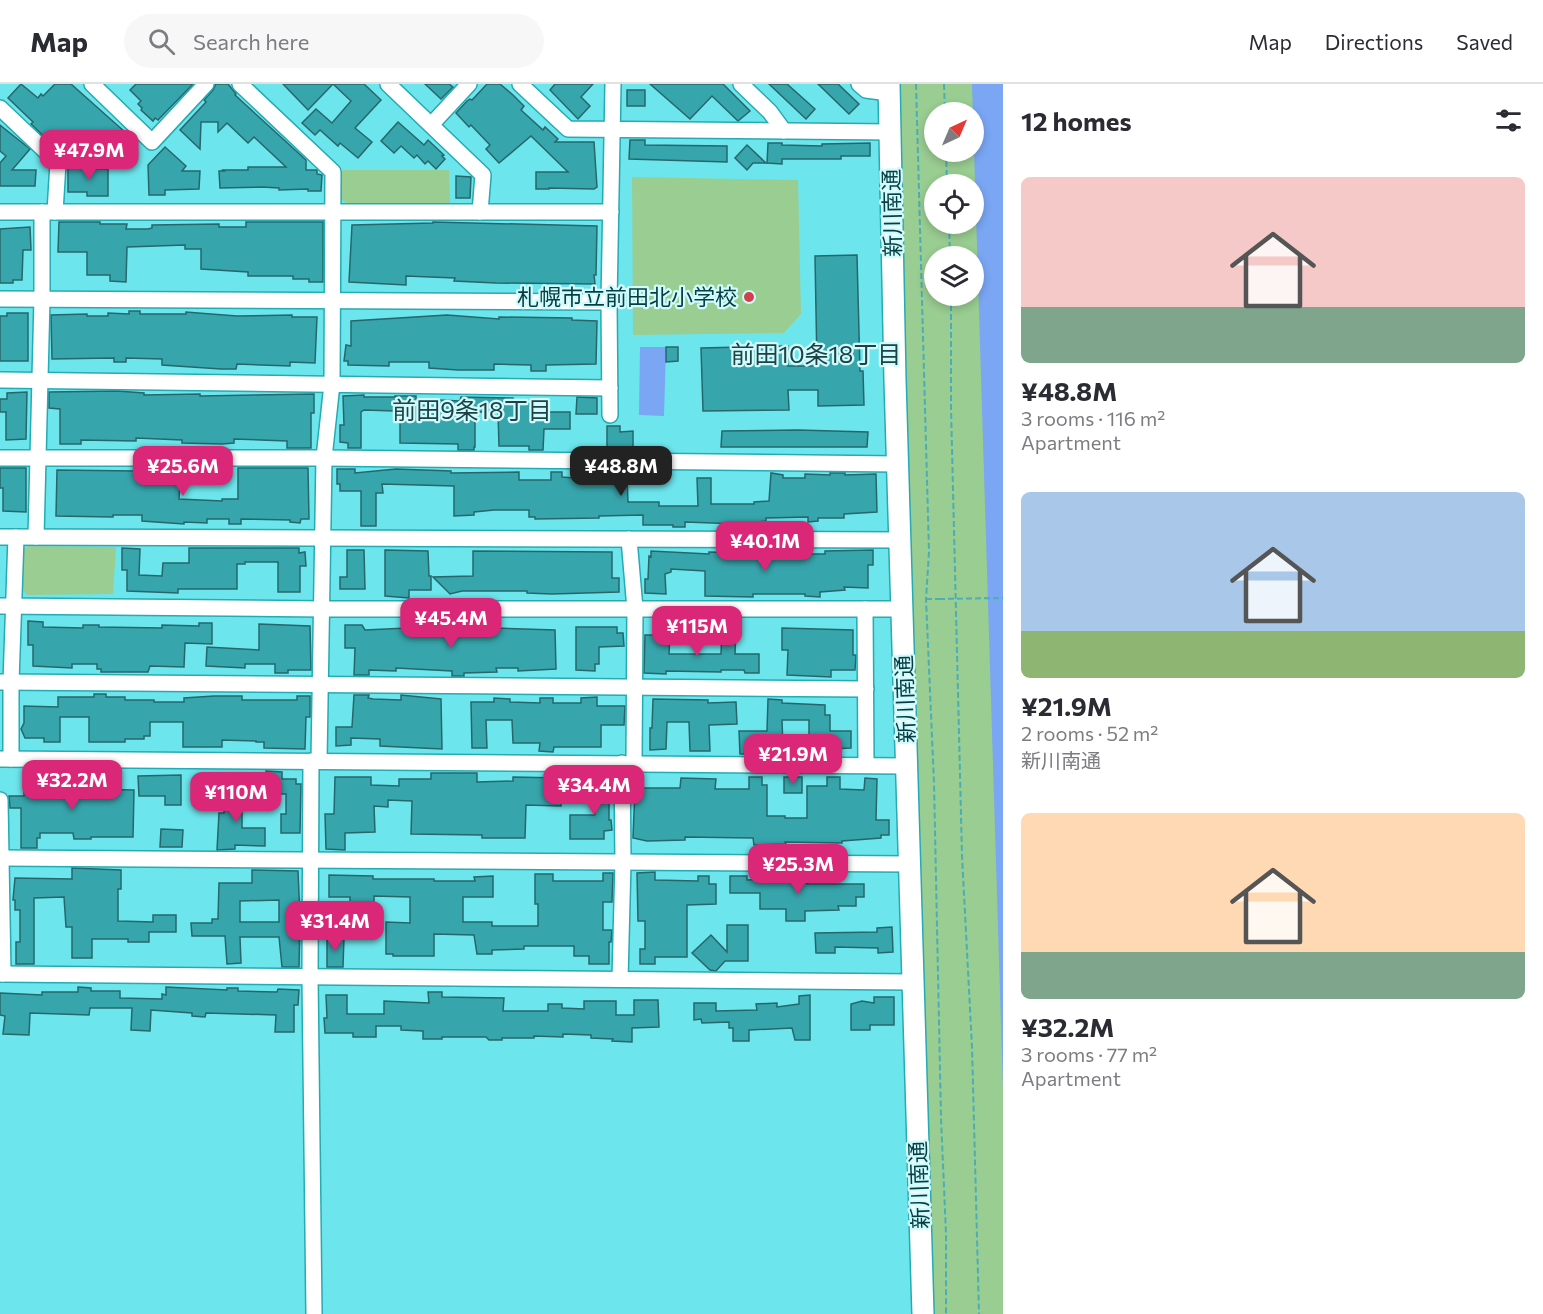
<!DOCTYPE html>
<meta charset="utf-8">
<style>
:root{--surface:#fff;--page:#f7f7f7;--text:#2b2b33;--muted:#7c7c81;--line:#e1e1e2;--accent:#db2777}
body{margin:0;font-family:Commissioner,"Noto Sans JP",sans-serif;background:var(--page);color:var(--text);height:100vh;display:flex;flex-direction:column;font-size:22px;white-space:nowrap}
*{box-sizing:border-box;margin:0}
p{font-size:20px;color:var(--muted)}
.icon{flex:none;width:33px;height:33px;fill:none;stroke:currentColor;stroke-width:2;stroke-linecap:round;stroke-linejoin:round}
.map{position:relative;flex:1;overflow:hidden}
.side{display:flex;flex-direction:column;background:var(--surface);width:540px}
.side>*{flex:none}
.needle{width:39px;rotate:44deg}
.tools{position:absolute;left:924px;top:18px;display:grid;gap:12px}
.tools a{display:grid;place-items:center;width:60px;height:60px;border-radius:50%;background:var(--surface);box-shadow:0 3px 9px #0003;font-size:30px}
.price{position:absolute;translate:-50% -51px;padding:0 14px;border-radius:12px;background:var(--accent);color:#fff;font-size:20px;line-height:39px;filter:drop-shadow(0 2px 3px #0008)}
.price::after{content:'';position:absolute;left:50%;top:36px;width:18px;height:14px;margin-left:-9px;background:inherit;clip-path:polygon(0 0,100% 0,50% 100%)}
.price.current{background:#222;color:#fff}
ul{padding:0;list-style:none}
li{display:grid;align-content:center;gap:12px;height:318px;padding:0 18px}
li span{display:grid;place-items:center;height:186px;border-radius:9px;color:#555}
li>.icon{margin-inline-start:auto}
span .icon{width:108px;height:108px;fill:#fffc;stroke-width:1}
li b{font-size:26px}
h2{display:flex;justify-content:space-between;align-items:center;height:72px;padding:0 18px;font-size:26px}
header{display:flex;align-items:center;gap:36px;box-sizing:border-box;height:84px;padding:0 30px;background:var(--surface);border-bottom:2px solid var(--line)}
header strong{font-size:28px}
nav{display:flex;gap:33px;margin-inline-start:auto;font-size:21px}
.search{width:420px;height:54px;background:var(--page);display:flex;align-items:center;gap:15px;box-sizing:border-box;padding:0 21px;border-radius:33px;color:var(--muted);font-size:22px}
main{display:flex;flex:1;min-height:0}
.map>svg:first-child{display:block}
</style>
<header>
<strong>Map</strong>
<div class="search"><svg class="icon" aria-label="search" viewBox="0 0 24 24"><circle cx="10" cy="10" r="6"/><path d="M15 15l6 6"/></svg>Search here</div>
<nav><a>Map</a><a>Directions</a><a>Saved</a></nav>
</header>
<main>
<div class="map">
<svg width="1003" height="1230" viewBox="0 0 1003 1230">
<rect width="100%" height="100%" fill="#6de5ec"/>
<g fill="#9acd91" fill-rule="evenodd">
<path d="M899 0H1003V1230H930L903 268ZM934 28H974V68H934ZM934 100H974V140H934ZM934 172H974V212H934Z"/>
<polygon points="342,86 449,86 450,120 346,119 341,115"/>
<polygon points="632,93 798,96 801,230 784,249 633,251"/>
<polygon points="28,462 116,463 113,510 27,511 23,506 22,466"/>
</g>
<g fill="#7aa6f3">
<polygon points="972,0 1003,0 1003,1005"/>
<polygon points="640,263 666,263 664,332 639,331"/>
</g>
<g fill="#37a5ac" stroke="#26676b" stroke-width="1.5" fill-rule="evenodd">
<polygon points="21,0 38,14 41,10 43,12 55,0 71,0 135,57 122,71 100,52 84,70 84,82 54,54 50,58 31,40 33,38 8,14"/>
<polygon points="136,0 193,0 158,36 155,34 153,37 141,26 142,24 138,20 141,17 130,6"/>
<polygon points="216,0 228,0 236,10 235,11 306,76 306,86 317,86 317,90 322,91 321,107 308,107 308,105 279,106 279,104 262,103 220,104 219,87 224,87 223,86 248,86 248,83 286,83 254,53 248,59 227,39 218,48 218,38 201,38 200,65 180,46 206,18 204,16 213,6"/>
<polygon points="283,0 364,0 381,16 355,44 372,58 358,74 340,59 338,62 320,46 315,51 302,39 316,25 332,39 351,17 333,0 308,26"/>
<polygon points="425,0 449,0 453,3 441,15"/>
<polygon points="487,0 500,0 513,11 524,22 521,26 543,46 545,43 558,55 555,58 594,58 597,103 594,105 549,104 549,105 536,105 536,88 568,88 531,52 499,79 486,65 490,61 471,41 469,43 456,29 467,17 470,15 472,16"/>
<polygon points="555,0 593,0 581,13 590,22 578,35 550,6"/>
<polygon points="650,0 723,0 750,27 738,37 712,12 690,35"/>
<polygon points="769,0 787,0 815,25 806,35"/>
<polygon points="818,0 838,0 859,20 849,30"/>
<rect x="627" y="6" width="18" height="16"/>
<polygon points="398,38 424,61 428,56 444,71 442,72 445,75 436,85 428,77 425,80 417,71 414,74 401,62 394,69 381,57"/>
<polygon points="0,41 30,65 12,86 36,86 35,102 0,102 0,79 6,72 0,67"/>
<polygon points="630,56 645,56 645,61 727,62 727,78 629,75"/>
<polygon points="768,59 782,59 782,61 822,62 822,60 870,59 870,72 841,72 841,75 782,75 782,80 767,79"/>
<polygon points="747,61 766,79 753,79 747,86 735,74"/>
<polygon points="165,63 186,82 182,87 200,87 199,105 165,106 165,111 149,111 148,81"/>
<polygon points="68,83 108,85 108,112 87,112 87,108 68,108"/>
<polygon points="456,92 471,93 470,114 456,114"/>
<polygon points="59,138 100,138 100,140 127,140 126,145 148,145 152,144 152,141 219,140 219,143 246,143 246,138 323,138 323,198 309,198 309,195 293,195 293,192 248,192 248,188 201,185 201,165 185,165 185,161 127,163 126,198 110,197 110,191 87,191 87,168 58,168"/>
<polygon points="433,138 597,142 596,191 594,191 595,200 496,199 454,197 455,194 406,192 406,201 349,198 352,141 433,139"/>
<polygon points="30,143 31,166 23,166 22,196 13,196 13,199 0,199 0,145"/>
<polygon points="857,171 860,287 863,287 864,321 818,322 818,306 788,306 789,326 703,327 701,264 788,262 788,282 817,282 815,172"/>
<polygon points="129,227 140,227 140,230 186,230 186,228 237,232 292,231 292,233 317,233 315,279 290,278 290,282 237,280 236,285 221,285 162,281 162,275 126,274 126,278 114,278 114,274 52,275 51,231 87,230 87,232 108,232 108,229 129,230"/>
<polygon points="7,229 28,229 28,277 0,277 0,232 7,232"/>
<polygon points="447,231 499,235 499,233 572,234 572,236 597,237 596,280 546,281 546,287 531,287 531,281 494,280 494,286 458,286 429,284 429,278 389,278 389,282 348,281 348,277 344,277 346,261 351,262 351,237"/>
<polygon points="666,263 678,263 678,277 666,278"/>
<polygon points="117,307 144,309 144,311 200,310 200,312 314,310 314,329 311,329 311,364 287,364 287,357 234,355 234,359 222,360 182,359 182,356 136,354 136,357 81,356 81,360 60,360 60,325 49,324 49,308"/>
<polygon points="27,308 26,355 6,356 6,328 0,328 0,315 7,315 7,309"/>
<polygon points="364,311 364,313 395,313 395,312 416,312 416,315 460,317 461,313 513,314 513,316 518,316 518,319 546,320 546,328 570,328 570,345 544,345 543,366 529,366 529,362 499,362 498,328 475,328 475,363 474,363 474,366 458,366 458,360 400,359 400,329 395,329 395,327 364,326 361,328 361,364 348,364 348,359 340,358 340,341 344,341 343,312"/>
<polygon points="577,313 597,314 597,330 576,330"/>
<polygon points="607,342 620,342 620,348 633,347 633,363 607,363"/>
<polygon points="798,346 868,348 867,363 721,363 722,347"/>
<polygon points="0,384 26,384 26,428 3,427 3,404 0,404"/>
<polygon points="168,384 181,384 179,415 222,417 222,415 238,415 238,384 308,384 309,435 301,435 300,439 290,438 290,436 241,435 241,440 229,440 229,435 207,435 207,439 184,438 184,440 142,437 142,431 113,431 113,433 56,432 57,386 136,387 136,393 167,393"/>
<polygon points="337,385 355,385 355,389 396,385 451,387 451,389 519,388 519,396 551,396 551,388 562,388 562,393 575,394 588,394 588,389 598,389 599,395 627,395 628,418 659,418 659,422 698,422 697,394 711,394 711,420 754,420 754,418 769,417 771,389 783,391 783,394 805,394 805,390 830,391 830,389 845,389 845,391 876,390 877,428 844,430 844,434 818,434 818,437 808,438 808,433 766,434 766,437 740,440 685,438 685,443 673,443 673,441 643,441 643,431 599,432 599,434 535,435 535,433 529,433 529,426 494,426 474,428 474,431 454,432 454,402 382,400 383,409 376,409 376,442 361,442 361,407 340,407 340,400 337,400"/>
<polygon points="122,464 140,465 139,491 162,492 163,479 189,479 189,464 299,464 299,469 305,468 306,482 300,482 300,508 278,508 278,478 245,478 245,480 237,480 237,505 178,505 178,509 127,507 127,486 122,486"/>
<polygon points="347,466 364,466 365,505 340,505 340,493 347,493"/>
<polygon points="385,466 428,467 429,492 431,492 431,506 409,506 409,514 385,512"/>
<polygon points="873,466 873,481 868,481 868,504 844,503 845,506 820,508 820,513 805,512 805,510 753,510 753,513 705,512 705,487 671,485 671,488 665,490 666,510 645,509 645,495 648,495 649,472 651,473 651,467 709,470 709,468 798,470 825,470 825,467"/>
<polygon points="473,467 612,468 612,494 619,494 619,508 552,510 527,509 527,507 462,507 450,510 433,493 473,492"/>
<polygon points="28,537 43,538 43,543 83,544 83,541 99,541 99,543 162,544 162,541 199,542 199,539 212,539 212,560 185,559 184,583 150,582 148,588 101,588 101,585 97,585 97,580 72,580 72,584 33,582 33,561 28,561"/>
<polygon points="259,540 310,542 311,586 288,586 288,589 275,589 275,580 245,580 245,584 206,582 207,563 259,566"/>
<polygon points="345,541 362,541 365,546 407,544 407,541 495,541 495,544 555,546 556,585 518,587 518,584 496,584 497,588 464,589 464,592 452,592 452,587 396,584 396,587 369,586 369,591 354,591 355,564 345,564"/>
<polygon points="576,543 617,543 617,549 623,549 624,562 599,563 599,580 595,580 595,587 576,586"/>
<polygon points="782,544 853,546 853,571 856,571 855,586 831,586 831,593 787,591 788,566 782,566"/>
<polygon points="722,545 736,545 735,570 759,570 759,589 745,589 744,586 721,586 721,588 666,587 666,590 644,589 645,551 670,551 669,570 721,570"/>
<polygon points="94,610 106,610 106,613 125,613 125,616 154,616 154,618 184,618 184,614 214,612 242,612 242,616 297,616 297,612 310,612 310,633 306,633 305,665 264,664 264,658 256,658 256,657 222,656 222,663 183,663 183,638 150,638 150,652 144,652 144,655 125,655 125,658 89,658 89,633 60,633 60,658 44,658 44,654 25,654 21,645 24,639 24,622 58,623 58,613 94,613"/>
<polygon points="354,611 369,611 368,614 373,615 401,616 401,611 441,615 442,665 380,662 380,655 351,654 351,661 336,662 336,643 352,643"/>
<polygon points="597,613 597,622 625,622 624,641 601,641 601,663 554,663 553,668 539,667 540,659 513,659 512,636 486,636 487,664 472,664 471,618 494,618 494,614 510,615 510,618 540,619 540,614 553,614 553,619 581,619 581,614"/>
<polygon points="653,615 708,616 708,619 736,618 737,640 709,641 710,667 690,667 689,638 667,638 666,665 650,666 650,644 652,644"/>
<polygon points="768,615 782,616 782,619 825,621 825,631 830,631 830,647 851,647 851,664 828,665 828,672 812,672 812,655 809,655 809,636 782,636 783,665 759,665 759,670 740,670 739,647 767,647"/>
<polygon points="24,686 43,686 44,707 85,705 134,706 133,753 91,753 91,755 74,755 73,749 40,749 40,754 37,754 37,764 21,764 21,724 10,724 9,712 24,712"/>
<polygon points="266,687 282,688 282,695 296,695 296,700 301,700 300,749 281,749 281,730 286,730 286,710 266,710"/>
<polygon points="431,689 477,689 477,698 513,697 513,693 562,694 561,722 526,721 525,754 482,754 482,751 411,750 412,717 388,716 388,723 374,722 375,748 345,749 345,766 326,765 325,730 334,730 335,693 371,693 371,701 399,702 399,695 431,695"/>
<polygon points="181,691 181,721 165,721 165,712 139,712 138,692"/>
<polygon points="749,693 762,693 762,701 767,701 767,732 785,732 785,734 807,734 807,702 827,702 827,693 840,693 840,705 864,706 865,694 877,695 876,736 889,736 889,751 881,751 881,754 842,757 842,759 785,758 786,760 754,761 753,754 685,753 685,756 647,757 633,754 635,704 680,704 681,694 716,695 715,705 749,705"/>
<rect x="784" y="693" width="18" height="16"/>
<polygon points="595,696 609,696 609,736 611,736 612,746 604,747 604,755 570,755 570,731 595,731"/>
<polygon points="225,698 241,698 240,729 242,729 242,744 265,744 265,762 235,761 235,765 217,766 219,729 224,729"/>
<polygon points="161,745 183,746 182,763 160,763"/>
<polygon points="72,784 121,786 121,805 118,805 118,837 153,838 153,831 176,831 176,848 149,848 149,858 128,858 128,855 92,855 92,874 72,874 72,843 66,843 64,813 34,814 34,880 16,880 16,858 20,858 20,826 15,826 15,816 13,816 15,794 72,795"/>
<path d="M252 786 298 787 300 834 299 883H282L279 853H240L241 879 227 880 225 852H192L191 839H212V835H218L219 799H252ZM279 816V838H240V817Z"/>
<polygon points="655,788 655,796 698,797 698,792 709,792 709,800 716,800 716,820 687,821 687,873 655,873 655,880 640,880 640,865 645,865 645,837 638,837 637,789"/>
<polygon points="603,789 613,789 612,818 603,818 603,846 612,846 611,858 609,858 609,880 589,880 589,872 574,872 574,862 524,862 524,865 492,866 492,870 477,870 474,851 434,850 434,872 393,872 393,870 386,870 386,838 410,839 410,813 374,812 374,826 350,827 350,813 329,813 329,791 373,792 373,795 434,795 434,797 475,797 474,793 493,792 493,813 463,813 463,838 492,838 492,842 538,842 538,820 535,820 535,790 553,790 553,797 603,797"/>
<polygon points="796,791 807,791 807,800 864,800 864,813 856,813 856,822 838,822 839,826 805,827 805,837 786,837 786,825 760,825 760,809 730,809 730,792 747,792 747,796 796,794"/>
<polygon points="727,841 748,841 748,877 725,877 716,887 710,886 692,869 711,851 727,868"/>
<polygon points="892,843 893,868 878,869 878,864 835,863 835,869 816,869 815,849 877,848 877,844"/>
<polygon points="327,853 344,853 343,883 327,883"/>
<polygon points="78,903 91,904 91,907 120,907 120,914 162,915 162,910 166,911 166,903 227,906 227,904 238,904 238,907 277,908 278,905 299,906 298,921 294,921 294,948 275,948 276,931 206,929 205,933 192,932 192,929 151,926 150,947 131,946 132,924 90,924 89,931 30,929 29,951 3,950 5,932 0,931 0,909 42,911 42,908 78,908"/>
<polygon points="428,908 442,908 442,913 504,914 503,927 548,927 548,920 562,920 562,924 584,925 584,917 616,917 616,931 634,931 634,916 658,916 659,943 632,944 632,958 612,957 613,955 591,954 591,951 563,950 563,953 534,952 534,954 502,954 502,956 489,956 486,953 442,953 442,955 423,955 423,947 401,946 401,942 376,942 376,953 353,953 353,949 325,949 324,934 327,934 326,911 347,911 347,930 384,930 384,917 429,919"/>
<polygon points="810,911 810,956 795,956 792,944 749,946 749,957 733,957 733,944 729,944 729,938 702,939 701,935 694,936 694,919 716,919 716,927 757,926 756,920 777,919 777,923 799,920 799,912"/>
<polygon points="874,913 894,913 894,941 870,941 870,946 851,946 851,920 862,917 874,919"/>
</g>
<g fill="none" stroke-linecap="round" stroke-linejoin="round">
<g stroke="#25abb3" stroke-width="18">
<g id="street">
<polyline points="92,0 152,58 206,0"/>
<polyline points="240,0 333,88 332,300 324,374 319,677"/>
<polyline points="388,0 483,91 480,128"/>
<polyline points="520,0 568,45 891,48"/>
<polyline points="741,0 770,28 784,47"/>
<polyline points="859,0 866,6 889,9"/>
<polyline points="0,24 58,79 55,128"/>
<polyline points="431,41 469,0"/>
<polyline points="0,128 611,128"/>
<polyline points="0,215 609,218"/>
<polyline points="0,296 610,304"/>
<polyline points="610,331 609,218 613,0"/>
<polyline points="0,374 324,374 898,380"/>
<polyline points="0,453 900,456"/>
<polyline points="36,453 42,215 42,128"/>
<polyline points="629,455 635,525 634,679"/>
<polyline points="0,522 324,525 902,525"/>
<polyline points="865,525 866,681"/>
<polyline points="0,598 866,605"/>
<polyline points="0,675 907,682"/>
<polyline points="11,675 11,598 16,453"/>
<polyline points="311,677 310,893 314,1230"/>
<polyline points="0,716 3,890"/>
<polyline points="0,774 910,780"/>
<polyline points="0,890 913,898"/>
<polyline points="620,895 623,778 622,679"/>
</g>
</g>
<g stroke="#25abb3" stroke-width="24">
<polyline id="secondary" points="889,0 895,296 923,1230"/>
</g>
<g stroke="#4baeb4" stroke-width="2" stroke-dasharray="6 3" stroke-linecap="butt">
<polyline points="916,0 929,468 926,515 934,699 941,1034 946,1150 946,1230"/>
<polyline points="944,0 945,28"/>
<polyline points="946,68 947,100"/>
<polyline points="949,140 950,172"/>
<polyline points="951,212 951,324 962,772 972,963 979,1230"/>
<polyline points="926,515 939,515"/>
</g>
<use href="#street" stroke="#fff" stroke-width="15"/>
<use href="#secondary" stroke="#fff" stroke-width="21"/>
<polyline stroke="#4baeb4" stroke-width="2" stroke-dasharray="6 3" stroke-linecap="butt" points="939,515 1003,514"/>
</g>
<circle fill="#d1414b" stroke="#d0fafc" stroke-width="2" cx="749" cy="213" r="6"/>
<g text-anchor="middle" stroke-width="4.5" stroke-linejoin="round" paint-order="stroke">
<g font-size="22" fill="#053e42" stroke="#d0fafc">
<text transform="translate(892 129) rotate(-91)" y="8">新川南通</text>
<text transform="translate(905 615) rotate(-92)" y="8">新川南通</text>
<text transform="translate(919 1101) rotate(-92)" y="8">新川南通</text>
</g>
<g font-size="22" fill="#053e42" stroke="#d0fafc" text-anchor="end">
<text x="737" y="221">札幌市立前田北小学校</text>
</g>
<g font-size="24" fill="#1c4245" stroke="#d0fafc">
<text x="816" y="279">前田10条18丁目</text>
<text x="472" y="335">前田9条18丁目</text>
</g>
</g>
</svg>
<div class="tools">
<a><svg class="needle" viewBox="-14 -14 28 28"><path d="M0-13l5 13h-10z" fill="#e53935"/><path d="M0 13l5-13h-10z" fill="#7c7c81"/></svg></a>
<a><svg class="icon" aria-label="locate" viewBox="0 0 24 24"><circle cx="12" cy="12" r="6"/><path d="M12 2v4M12 18v4M2 12h4M18 12h4"/></svg></a>
<a><svg class="icon" aria-label="layers" viewBox="0 0 24 24"><path d="M12 4l9 5-9 5-9-5zM3 14l9 5 9-5"/></svg></a>
</div>
<b class="price" style="left:89px;top:97px">¥47.9M</b>
<b class="price" style="left:183px;top:413px">¥25.6M</b>
<b class="price current" style="left:621px;top:413px">¥48.8M</b>
<b class="price" style="left:765px;top:488px">¥40.1M</b>
<b class="price" style="left:451px;top:565px">¥45.4M</b>
<b class="price" style="left:697px;top:573px">¥115M</b>
<b class="price" style="left:793px;top:701px">¥21.9M</b>
<b class="price" style="left:72px;top:727px">¥32.2M</b>
<b class="price" style="left:594px;top:732px">¥34.4M</b>
<b class="price" style="left:236px;top:739px">¥110M</b>
<b class="price" style="left:798px;top:811px">¥25.3M</b>
<b class="price" style="left:335px;top:868px">¥31.4M</b>
</div>
<section class="side">
<h2>12 homes<svg class="icon" aria-label="filters" viewBox="0 0 24 24"><path d="M4 7h16M4 17h16"/><circle cx="9" cy="7" r="2"/><circle cx="15" cy="17" r="2"/></svg></h2>
<ul>
<li><span style="background:linear-gradient(#f6c9c9 70%,#7fa58c 0)"><svg class="icon" aria-label="home" viewBox="0 0 24 24"><path d="M3 11l9-7 9 7M6 9v11h12V9"/></svg></span><div><b>¥48.8M</b><p>3 rooms · 116 m²</p><p>Apartment</p></div></li>
<li><span style="background:linear-gradient(#a9c7e8 75%,#8fb573 0)"><svg class="icon" aria-label="home" viewBox="0 0 24 24"><path d="M3 11l9-7 9 7M6 9v11h12V9"/></svg></span><div><b>¥21.9M</b><p>2 rooms · 52 m²</p><p>新川南通</p></div></li>
<li><span style="background:linear-gradient(#ffd9b3 75%,#7fa58c 0)"><svg class="icon" aria-label="home" viewBox="0 0 24 24"><path d="M3 11l9-7 9 7M6 9v11h12V9"/></svg></span><div><b>¥32.2M</b><p>3 rooms · 77 m²</p><p>Apartment</p></div></li>
</ul>
</section>
</main>
